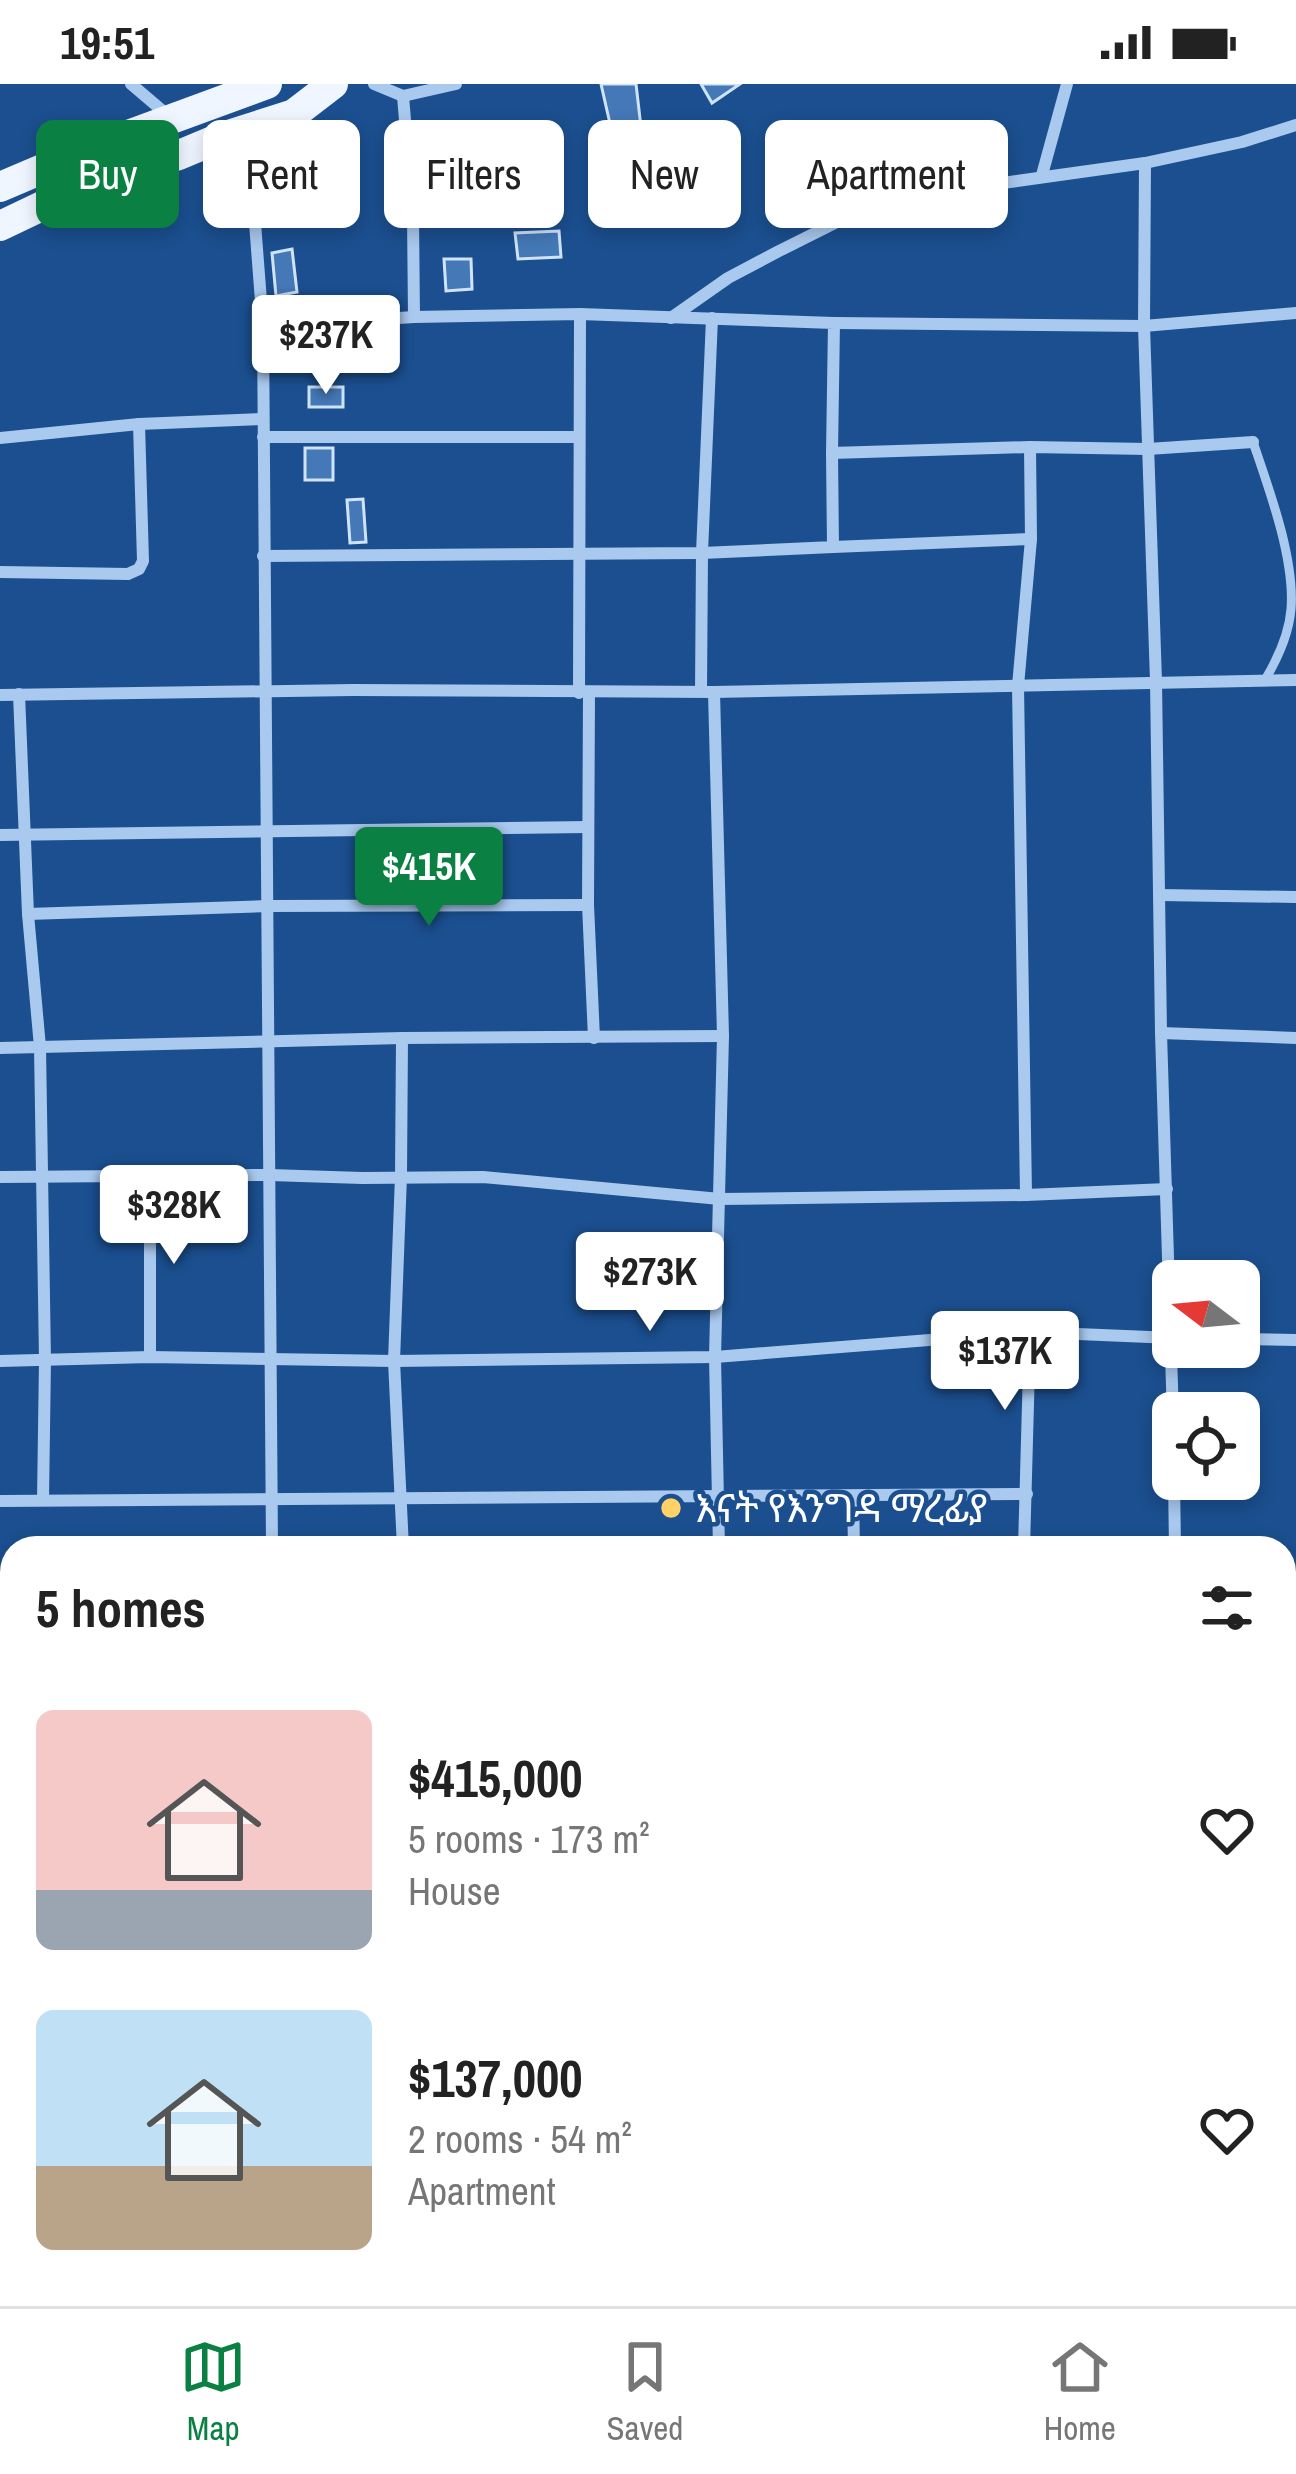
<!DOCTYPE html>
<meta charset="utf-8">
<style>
:root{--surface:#fff;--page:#f2f2f2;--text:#222;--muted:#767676;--line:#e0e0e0;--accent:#0b8043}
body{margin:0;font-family:"Archivo Narrow","Noto Sans Ethiopic",sans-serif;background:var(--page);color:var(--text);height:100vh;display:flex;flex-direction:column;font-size:45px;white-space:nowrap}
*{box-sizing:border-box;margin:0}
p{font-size:39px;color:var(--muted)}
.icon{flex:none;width:66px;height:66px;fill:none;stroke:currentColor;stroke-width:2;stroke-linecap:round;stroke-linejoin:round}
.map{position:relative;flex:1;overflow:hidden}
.side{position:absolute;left:0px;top:1452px;width:1296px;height:771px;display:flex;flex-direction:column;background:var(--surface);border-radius:36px 36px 0 0;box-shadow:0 6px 18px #0003}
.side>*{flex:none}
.banner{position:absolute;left:36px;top:36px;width:1224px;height:108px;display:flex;gap:24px}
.needle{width:78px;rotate:286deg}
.fabs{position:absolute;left:1152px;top:1176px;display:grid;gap:24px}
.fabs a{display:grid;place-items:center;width:108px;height:108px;border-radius:18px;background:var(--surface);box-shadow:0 6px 18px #0003;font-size:60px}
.price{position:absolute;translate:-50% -102px;padding:0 27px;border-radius:12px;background:#fff;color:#222;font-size:39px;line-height:78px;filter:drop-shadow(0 3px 6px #0008)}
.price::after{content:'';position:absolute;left:50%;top:72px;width:36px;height:27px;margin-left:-18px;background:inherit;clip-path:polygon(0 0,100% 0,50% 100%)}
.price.active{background:var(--accent);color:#fff}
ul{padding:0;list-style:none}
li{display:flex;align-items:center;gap:36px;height:300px;padding:0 36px}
li span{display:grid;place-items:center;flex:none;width:336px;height:240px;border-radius:18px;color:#555}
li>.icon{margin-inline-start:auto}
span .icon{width:144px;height:144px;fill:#fffc;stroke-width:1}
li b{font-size:51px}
h2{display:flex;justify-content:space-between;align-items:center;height:144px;padding:0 36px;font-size:51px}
.tag{padding:0 42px;border-radius:18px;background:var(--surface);box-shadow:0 6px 18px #0003;font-size:42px;line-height:108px}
.tag.active{background:var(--accent);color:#fff}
.status{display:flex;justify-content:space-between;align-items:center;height:84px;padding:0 60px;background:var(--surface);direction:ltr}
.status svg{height:33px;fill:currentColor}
.tabs{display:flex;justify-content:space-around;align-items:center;height:168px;border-top:3px solid var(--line);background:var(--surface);font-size:33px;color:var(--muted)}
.tabs a{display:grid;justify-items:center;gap:6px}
.tabs .active{color:var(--accent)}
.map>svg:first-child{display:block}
</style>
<div class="status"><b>19:51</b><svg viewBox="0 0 49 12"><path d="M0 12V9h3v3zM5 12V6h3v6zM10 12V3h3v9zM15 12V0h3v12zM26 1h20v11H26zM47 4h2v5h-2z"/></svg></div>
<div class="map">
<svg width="1296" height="2222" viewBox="0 0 1296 2222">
<rect width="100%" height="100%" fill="#1b4f8f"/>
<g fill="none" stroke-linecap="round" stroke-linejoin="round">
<g stroke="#3c6290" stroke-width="33">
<polyline points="1293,1740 1296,1736"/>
<polyline points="0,2125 12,2124"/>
</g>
</g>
<g fill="#4478b7" stroke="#cfe3fa" stroke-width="3">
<polygon points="601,0 636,0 644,69 618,75"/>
<polygon points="701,0 740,0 712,19"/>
<polygon points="559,147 561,173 518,175 515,149"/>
<polygon points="292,165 297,208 276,212 272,169"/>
<polygon points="444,175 471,175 472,205 446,207"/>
<rect x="309" y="303" width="34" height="20"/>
<rect x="305" y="364" width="28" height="32"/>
<polygon points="363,415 366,458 350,459 347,416"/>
</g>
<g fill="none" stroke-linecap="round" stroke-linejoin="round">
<path stroke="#a9c9ee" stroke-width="9" d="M1253 358C1269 405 1295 475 1291 525 1289 551 1278 574 1265 596"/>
<g stroke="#a9c9ee" stroke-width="12">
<polyline points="131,0 171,34"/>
<polyline points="374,0 403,12 413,132 414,233"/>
<polyline points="403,12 456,0"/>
<polyline points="223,54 255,139 263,243 272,1464"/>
<polyline points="1145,79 1144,242 1156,597 1161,949 1173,1334"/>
<polyline points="1042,91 1067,0"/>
<polyline points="671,234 728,194 779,167 837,138 896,114 1145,79 1242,58 1296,41"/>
<polyline points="834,239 1144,242 1296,229"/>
<polyline points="263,243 414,233 580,230 834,239 832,369 1030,363"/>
<polyline points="263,353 578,353"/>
<polyline points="0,354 139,340 263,335"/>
<polyline points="833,463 1031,455"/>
<polyline points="263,472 702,469 712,234"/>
<polyline points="0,488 128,490 139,485 143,477 139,340"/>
<polyline points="701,607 702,469 833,463 832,369"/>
<polyline points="714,608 723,952 715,1273 719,1464"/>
<polyline points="579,609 580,230"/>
<polyline points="589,609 588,821 594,954"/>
<polyline points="19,610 28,830 40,963 402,954 723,952"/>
<polyline points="0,611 353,606 714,608 1296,596"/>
<polyline points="0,751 588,743"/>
<polyline points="1159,811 1296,813"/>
<polyline points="28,830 269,822 588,821"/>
<polyline points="1161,949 1296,954"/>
<polyline points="402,954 401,1092 394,1277 403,1464"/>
<polyline points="0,964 40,963 45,1276 43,1416"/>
<polyline points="150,1092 150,1273"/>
<polyline points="0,1093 270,1091 362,1094 483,1093 720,1115 1026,1111 1167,1105"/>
<polyline points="1026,1111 1018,602 1031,455 1030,363 1148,365 1253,358"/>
<polyline points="1239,1255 1296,1256"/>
<polyline points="0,1277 150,1273 394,1277 715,1273 1030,1248 1173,1254"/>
<polyline points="1174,1395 1175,1464"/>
<polyline points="853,1412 854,1464"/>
<polyline points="0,1417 1027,1410"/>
<polyline points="1024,1464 1030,1248"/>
<polyline points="0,1552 12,1553"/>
<polyline points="0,1685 12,1684"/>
<polyline points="1284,1999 1296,1999"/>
<polyline points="1284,2148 1296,2150"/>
<polyline points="624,2211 624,2222"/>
<polyline points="335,2222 335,2211"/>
<polyline points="468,2222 468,2211"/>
<polyline points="941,2222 943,2211"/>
<polyline points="1067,2222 1068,2211"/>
<polyline points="1211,2222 1213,2211"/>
</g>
<g stroke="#d6e6fa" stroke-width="24">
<polyline points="0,1820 12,1821"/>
<polyline points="1284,1827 1296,1827"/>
</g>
<g stroke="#f0f6ff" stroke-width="30">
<polyline points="0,103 87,66 267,0"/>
<polyline points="0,142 86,101 179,71 222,53 294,30 333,0"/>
</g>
</g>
<circle fill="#ffd166" stroke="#1b4f8f" stroke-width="4.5" cx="671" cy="1424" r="12"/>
<g text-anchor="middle" stroke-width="9" stroke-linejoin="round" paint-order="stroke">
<g font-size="39" fill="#fff" stroke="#1b4f8f" text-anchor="start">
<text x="695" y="1438">እናት የእንግዳ ማረፊያ</text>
</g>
</g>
</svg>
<div class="fabs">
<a><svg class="needle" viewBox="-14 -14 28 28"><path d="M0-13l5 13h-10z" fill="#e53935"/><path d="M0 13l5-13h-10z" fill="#767676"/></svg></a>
<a><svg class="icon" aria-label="locate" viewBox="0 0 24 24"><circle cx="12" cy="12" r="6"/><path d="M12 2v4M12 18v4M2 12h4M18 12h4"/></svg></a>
</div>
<b class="price" style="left:326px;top:313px">$237K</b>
<b class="price active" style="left:429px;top:845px">$415K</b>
<b class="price" style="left:174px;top:1183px">$328K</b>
<b class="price" style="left:650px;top:1250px">$273K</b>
<b class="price" style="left:1005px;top:1329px">$137K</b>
<div class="banner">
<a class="tag active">Buy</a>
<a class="tag">Rent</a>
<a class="tag">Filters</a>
<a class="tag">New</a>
<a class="tag">Apartment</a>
</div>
<section class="side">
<h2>5 homes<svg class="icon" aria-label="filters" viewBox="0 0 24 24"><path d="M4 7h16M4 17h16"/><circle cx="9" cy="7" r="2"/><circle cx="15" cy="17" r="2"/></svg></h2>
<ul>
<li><span style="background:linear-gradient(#f6c9c9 75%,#9aa5b1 0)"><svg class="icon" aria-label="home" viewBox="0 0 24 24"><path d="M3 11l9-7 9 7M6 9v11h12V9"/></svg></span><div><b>$415,000</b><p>5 rooms · 173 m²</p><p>House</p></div><svg class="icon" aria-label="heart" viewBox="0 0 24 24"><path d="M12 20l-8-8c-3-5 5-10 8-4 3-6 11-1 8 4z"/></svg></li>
<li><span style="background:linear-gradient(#bfe0f5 65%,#b9a48a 0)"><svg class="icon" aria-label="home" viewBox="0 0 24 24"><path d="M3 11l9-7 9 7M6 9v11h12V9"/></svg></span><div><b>$137,000</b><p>2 rooms · 54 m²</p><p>Apartment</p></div><svg class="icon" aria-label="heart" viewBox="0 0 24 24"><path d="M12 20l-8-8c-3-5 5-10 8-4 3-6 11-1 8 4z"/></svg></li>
</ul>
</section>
</div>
<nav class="tabs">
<a class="active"><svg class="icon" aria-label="map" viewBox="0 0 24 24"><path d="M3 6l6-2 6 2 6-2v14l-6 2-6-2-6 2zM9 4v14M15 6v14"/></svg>Map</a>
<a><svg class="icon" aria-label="saved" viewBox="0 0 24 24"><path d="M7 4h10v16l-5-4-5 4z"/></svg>Saved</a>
<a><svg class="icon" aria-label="home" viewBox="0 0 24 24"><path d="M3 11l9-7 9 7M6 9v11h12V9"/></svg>Home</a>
</nav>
